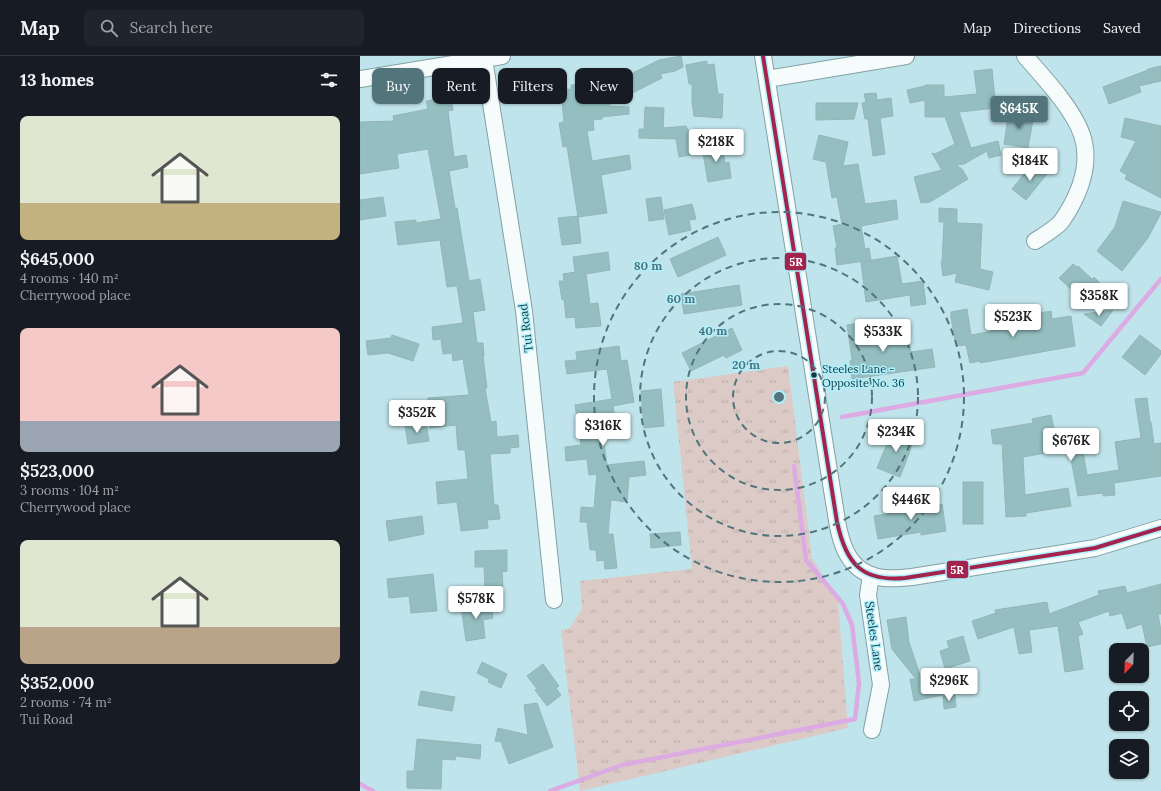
<!DOCTYPE html>
<meta charset="utf-8">
<style>
:root{--surface:#171b24;--page:#20242c;--text:#f1f3f6;--muted:#9ea1a6;--line:#363941;--accent:#51757b}
body{margin:0;font-family:Lora,serif;background:var(--page);color:var(--text);height:100vh;display:flex;flex-direction:column;font-size:15px;white-space:nowrap}
*{box-sizing:border-box;margin:0}
p{font-size:13px;color:var(--muted)}
.icon{flex:none;width:22px;height:22px;fill:none;stroke:currentColor;stroke-width:2;stroke-linecap:round;stroke-linejoin:round}
.map{position:relative;flex:1;overflow:hidden}
.details{display:flex;flex-direction:column;background:var(--surface);width:360px}
.details>*{flex:none}
.hud{position:absolute;left:12px;top:12px;width:380px;height:36px;display:flex;gap:8px}
.needle{width:26px;rotate:203deg}
.buttons{position:absolute;left:749px;top:587px;display:grid;gap:8px}
.buttons a{display:grid;place-items:center;width:40px;height:40px;border-radius:8px;background:var(--surface);box-shadow:0 1px 3px #0004;font-size:20px}
.price{position:absolute;translate:-50% -34px;padding:0 9px;border-radius:4px;background:#fff;color:#222;font-size:13px;line-height:26px;filter:drop-shadow(0 1px 2px #0008)}
.price::after{content:'';position:absolute;left:50%;top:24px;width:12px;height:9px;margin-left:-6px;background:inherit;clip-path:polygon(0 0,100% 0,50% 100%)}
.price.on{background:var(--accent);color:#fff}
ul{padding:0;list-style:none}
li{display:grid;align-content:center;gap:8px;height:212px;padding:0 20px}
li span{display:grid;place-items:center;height:124px;border-radius:8px;color:#555}
li>.icon{margin-inline-start:auto}
span .icon{width:72px;height:72px;fill:#fffc;stroke-width:1}
li b{font-size:17px}
h2{display:flex;justify-content:space-between;align-items:center;height:48px;padding:0 20px;font-size:17px}
.tag{padding:0 14px;border-radius:8px;background:var(--surface);box-shadow:0 1px 3px #0004;font-size:14px;line-height:36px}
.tag.on{background:var(--accent);color:#fff}
header{display:flex;align-items:center;gap:24px;box-sizing:border-box;height:56px;padding:0 20px;background:var(--surface);border-bottom:1px solid var(--line)}
header strong{font-size:19px}
nav{display:flex;gap:22px;margin-inline-start:auto;font-size:14px}
.search{width:280px;height:36px;background:var(--page);display:flex;align-items:center;gap:10px;box-sizing:border-box;padding:0 14px;border-radius:8px;color:var(--muted);font-size:15px}
main{display:flex;flex:1;min-height:0}
.map>svg:first-child{display:block}
</style>
<header>
<strong>Map</strong>
<div class="search"><svg class="icon" aria-label="search" viewBox="0 0 24 24"><circle cx="10" cy="10" r="6"/><path d="M15 15l6 6"/></svg>Search here</div>
<nav><a>Map</a><a>Directions</a><a>Saved</a></nav>
</header>
<main>
<section class="details">
<h2>13 homes<svg class="icon" aria-label="filters" viewBox="0 0 24 24"><path d="M4 7h16M4 17h16"/><circle cx="9" cy="7" r="2"/><circle cx="15" cy="17" r="2"/></svg></h2>
<ul>
<li><span style="background:linear-gradient(#dfe7d0 70%,#c2b280 0)"><svg class="icon" aria-label="home" viewBox="0 0 24 24"><path d="M3 11l9-7 9 7M6 9v11h12V9"/></svg></span><div><b>$645,000</b><p>4 rooms · 140 m²</p><p>Cherrywood place</p></div></li>
<li><span style="background:linear-gradient(#f6c9c9 75%,#9aa5b1 0)"><svg class="icon" aria-label="home" viewBox="0 0 24 24"><path d="M3 11l9-7 9 7M6 9v11h12V9"/></svg></span><div><b>$523,000</b><p>3 rooms · 104 m²</p><p>Cherrywood place</p></div></li>
<li><span style="background:linear-gradient(#dfe7d0 70%,#b9a48a 0)"><svg class="icon" aria-label="home" viewBox="0 0 24 24"><path d="M3 11l9-7 9 7M6 9v11h12V9"/></svg></span><div><b>$352,000</b><p>2 rooms · 74 m²</p><p>Tui Road</p></div></li>
</ul>
</section>
<div class="map">
<svg width="801" height="735" viewBox="0 0 801 735">
<defs>
<pattern id="park-tufts" width="24" height="20" patternUnits="userSpaceOnUse"><rect width="24" height="20" fill="#dccac6"/><path d="M3 7l-1-3M5 7V3M7 7l1-3M15 17l-1-3M17 17v-4M19 17l1-3" fill="none" stroke="#bcaeab"/></pattern>
</defs>
<rect width="100%" height="100%" fill="#c0e4eb"/>
<polygon fill="url(#park-tufts)" points="428,310 452,502 478,545 488,672 220,735 201,574 210,572 222,552 220,525 332,513 313,326"/>
<g fill="none" stroke-linecap="round" stroke-linejoin="round">
<g stroke="#dcabe3" stroke-width="4.5">
<polyline points="482,361 723,317 801,223"/>
<polyline points="0,728 13,735"/>
<polyline points="190,735 262,709 495,663 499,627 492,569 483,548 446,504 434,410"/>
</g>
</g>
<g fill="#94bec0" stroke="#95b6b8">
<polygon points="321,0 323,11 315,15 300,18 302,22 247,50 269,51 269,58 242,61 242,63 233,64 234,74 227,75 232,105 269,99 271,113 241,119 247,157 218,161 207,90 203,91 199,67 204,66 201,34 211,33 211,29 230,27 230,22 248,20 249,29 299,4"/>
<polygon points="347,5 347,9 354,8 358,38 363,38 362,62 334,60 332,46 332,28 329,28 326,9"/>
<polygon points="801,10 801,25 779,30 781,36 749,48 743,31 788,14 788,13"/>
<polygon points="632,13 636,52 599,56 611,92 638,85 641,99 629,102 627,95 604,108 596,109 602,113 608,123 570,146 561,147 554,121 582,114 572,97 575,98 595,88 585,61 565,61 565,44 550,47 547,34 565,30 565,29 584,29 584,41 617,38 614,15"/>
<polygon points="183,17 185,33 159,37 157,22"/>
<polygon points="516,37 517,44 531,42 533,60 520,62 525,98 513,100 508,63 505,63 502,47 506,46 504,38"/>
<polygon points="91,41 93,54 88,55 94,101 106,99 108,111 89,115 95,152 97,152 109,225 120,223 125,254 113,256 117,287 123,287 124,300 123,300 127,332 125,332 131,366 136,365 137,381 158,379 159,391 150,392 150,397 130,398 134,449 138,449 140,463 127,464 128,472 101,475 97,446 78,448 76,426 108,423 105,394 98,394 96,369 70,372 68,342 109,339 103,303 93,305 92,297 83,298 81,283 73,284 72,271 103,267 97,230 87,231 80,184 38,189 35,166 56,164 56,167 81,163 68,93 37,98 39,112 0,118 0,66 34,65 33,60 68,53 66,45"/>
<polygon points="456,47 498,47 494,63 456,64"/>
<polygon points="285,51 304,52 303,72 326,70 330,78 331,99 319,101 316,83 279,82 279,73 284,73"/>
<polygon points="649,55 665,58 666,60 671,58 671,60 672,57 674,58 668,92 644,88"/>
<polygon points="765,62 801,70 801,142 765,123 767,119 760,115 776,85 761,81"/>
<polygon points="459,79 488,86 483,110 498,108 505,148 536,144 538,163 501,170 505,193 509,192 511,204 477,209 475,192 477,192 473,170 482,168 477,141 472,142 466,106 453,103"/>
<polygon points="362,88 365,107 369,106 371,122 348,126 342,91"/>
<polygon points="673,107 687,118 666,144 652,133"/>
<polygon points="23,141 26,160 0,164 0,144"/>
<polygon points="301,141 304,163 289,165 286,143"/>
<polygon points="763,145 801,156 801,157 788,182 762,215 737,195 755,171"/>
<polygon points="332,148 336,163 329,164 331,174 309,179 304,154"/>
<polygon points="579,152 597,153 597,167 622,168 620,213 633,216 629,234 595,226 597,217 583,220 581,206 582,205 584,166 579,166"/>
<polygon points="218,160 221,187 202,189 198,162"/>
<polygon points="358,181 366,199 318,221 310,203"/>
<polygon points="248,196 250,214 226,218 230,248 238,247 241,270 216,272 215,261 206,262 204,243 202,244 199,225 204,225 203,218 215,216 213,201"/>
<polygon points="537,200 542,228 563,225 566,248 551,250 550,239 506,246 501,206"/>
<polygon points="713,208 717,211 718,210 732,223 734,221 747,234 731,252 699,222"/>
<polygon points="379,229 382,249 324,258 321,238"/>
<polygon points="607,253 611,279 677,267 675,258 691,255 692,263 711,260 715,290 620,307 620,305 610,307 606,289 596,290 591,261 591,256"/>
<polygon points="753,254 741,270 724,258"/>
<polygon points="517,264 520,284 548,278 551,296 572,293 575,311 492,323 490,305 492,304 487,269"/>
<polygon points="372,272 382,294 366,302 364,299 331,315 322,297"/>
<polygon points="32,279 59,288 53,305 28,297 8,299 6,285 31,282"/>
<polygon points="780,279 801,295 801,298 785,319 762,301"/>
<polygon points="259,290 261,305 267,304 274,346 253,350 255,363 241,365 247,409 284,405 286,419 269,421 267,446 251,444 248,478 253,478 257,512 245,513 244,504 237,505 236,494 230,494 227,466 220,466 221,451 234,452 237,418 229,419 227,403 206,405 205,391 221,389 215,349 252,343 247,313 207,318 205,305 217,304 216,296"/>
<polygon points="301,333 304,370 284,372 281,335"/>
<polygon points="787,342 790,366 791,366 794,388 801,387 801,420 754,427 755,439 743,440 743,437 718,440 709,393 663,401 665,439 708,432 711,450 666,457 666,460 646,461 642,388 633,388 631,374 673,367 672,363 691,359 695,376 715,373 715,378 720,377 727,419 759,414 755,386 781,382 775,343"/>
<polygon points="66,367 69,385 48,388 45,370"/>
<polygon points="533,373 555,382 540,421 517,412"/>
<rect x="603" y="426" width="20" height="42"/>
<polygon points="558,445 559,452 582,448 586,475 561,479 561,476 518,483 514,460 538,456 536,449"/>
<polygon points="62,460 64,478 29,485 26,465"/>
<polygon points="320,476 321,489 291,492 290,478"/>
<polygon points="147,494 147,515 142,516 143,530 125,531 124,511 115,511 115,495"/>
<polygon points="73,518 77,555 51,557 49,540 29,542 27,523"/>
<polygon points="801,528 801,558 798,558 801,575 801,588 787,591 782,568 767,573 762,557 750,560 749,555 718,566 723,578 718,580 723,613 705,616 698,570 669,574 672,596 659,598 654,571 618,583 612,565 636,557 635,554 687,546 689,558 739,539 738,535 765,530 767,537"/>
<polygon points="131,546 133,562 123,564 125,582 106,585 101,550"/>
<polygon points="546,561 549,586 561,622 587,620 588,638 554,645 550,623 556,623 532,593 527,564"/>
<polygon points="603,580 610,605 585,613 580,595 589,592 587,585"/>
<polygon points="122,606 147,618 141,632 128,626 129,623 117,617"/>
<polygon points="183,608 199,630 196,632 201,639 187,650 175,634 177,633 167,620"/>
<polygon points="61,635 95,641 92,655 58,649"/>
<polygon points="595,639 596,651 584,653 583,640"/>
<polygon points="177,647 193,691 149,708 141,686 135,685 138,672 168,679 164,649"/>
<polygon points="57,683 121,689 120,703 96,700 95,704 82,703 81,733 47,732 47,715 54,715"/>
</g>
<g fill="none" stroke-linecap="round" stroke-linejoin="round">
<g stroke="#80a1a7" stroke-width="18">
<g id="street">
<path d="M403 0 473 440C479 474 480 517 524 522 534 523 543 522 552 521L735 492 801 472"/>
<path d="M665 0C683 21 713 52 722 79 731 106 721 134 707 157 704 161 702 166 698 169 691 175 683 180 675 185"/>
<polyline points="124,3 164,255 194,544"/>
<polyline points="0,23 142,0"/>
<polyline points="407,23 546,0"/>
<polyline points="511,519 508,539 521,629 512,674"/>
</g>
</g>
<use href="#street" stroke="#f6fbfc" stroke-width="16"/>
<g stroke="#aef0fd" stroke-width="7">
<path id="bus-1" d="M403 0 477 466C486 507 501 526 545 522L735 492 801 472"/>
</g>
<use href="#bus-1" stroke="#a3234c" stroke-width="4"/>
</g>
<g fill="none" stroke="#51757b" stroke-width="2" stroke-dasharray="7 5">
<circle cx="419" cy="341" r="46"/>
<circle cx="419" cy="341" r="93"/>
<circle cx="419" cy="341" r="139"/>
<circle cx="419" cy="341" r="185"/>
</g>
<circle fill="#15393f" stroke="#aef0fd" stroke-width="1.5" cx="454" cy="319" r="3.5"/>
<g text-anchor="middle" stroke-width="3" stroke-linejoin="round" paint-order="stroke">
<g font-size="11" fill="#15393f" stroke="#aef0fd" text-anchor="start">
<text x="462" y="317">Steeles Lane -<tspan x="462" dy="14">Opposite No. 36</tspan></text>
</g>
<g font-size="12" fill="#15393f" stroke="#aef0fd">
<text transform="translate(166 272) rotate(-97)" y="4">Tui Road</text>
<text transform="translate(514 580) rotate(82)" y="4">Steeles Lane</text>
</g>
</g>
<circle cx="419" cy="341" r="6" fill="#51757b" stroke="#aef0fd" stroke-width="2"/>
<g font-size="12" text-anchor="middle" font-weight="bold" fill="#51757b" stroke="#aef0fd" stroke-width="3" stroke-linejoin="round" paint-order="stroke">
<text x="288" y="214">80 m</text>
<text x="321" y="247">60 m</text>
<text x="353" y="279">40 m</text>
<text x="386" y="313">20 m</text>
</g>
<g stroke="#aef0fd" stroke-width="1.5">
<rect x="424" y="196" width="23" height="19" rx="4" fill="#a3234c"/>
<rect x="586" y="504" width="23" height="19" rx="4" fill="#a3234c"/>
</g>
<g font-size="11" text-anchor="middle" font-weight="bold" fill="#fff">
<text x="436" y="210">5R</text>
<text x="597" y="518">5R</text>
</g>
</svg>
<div class="buttons">
<a><svg class="needle" viewBox="-14 -14 28 28"><path d="M0-13l5 13h-10z" fill="#e53935"/><path d="M0 13l5-13h-10z" fill="#9ea1a6"/></svg></a>
<a><svg class="icon" aria-label="locate" viewBox="0 0 24 24"><circle cx="12" cy="12" r="6"/><path d="M12 2v4M12 18v4M2 12h4M18 12h4"/></svg></a>
<a><svg class="icon" aria-label="layers" viewBox="0 0 24 24"><path d="M12 4l9 5-9 5-9-5zM3 14l9 5 9-5"/></svg></a>
</div>
<b class="price on" style="left:659px;top:74px">$645K</b>
<b class="price" style="left:356px;top:107px">$218K</b>
<b class="price" style="left:670px;top:126px">$184K</b>
<b class="price" style="left:739px;top:261px">$358K</b>
<b class="price" style="left:653px;top:282px">$523K</b>
<b class="price" style="left:523px;top:297px">$533K</b>
<b class="price" style="left:57px;top:378px">$352K</b>
<b class="price" style="left:243px;top:391px">$316K</b>
<b class="price" style="left:536px;top:397px">$234K</b>
<b class="price" style="left:711px;top:406px">$676K</b>
<b class="price" style="left:551px;top:465px">$446K</b>
<b class="price" style="left:116px;top:564px">$578K</b>
<b class="price" style="left:589px;top:646px">$296K</b>
<div class="hud">
<a class="tag on">Buy</a>
<a class="tag">Rent</a>
<a class="tag">Filters</a>
<a class="tag">New</a>
</div>
</div>
</main>
